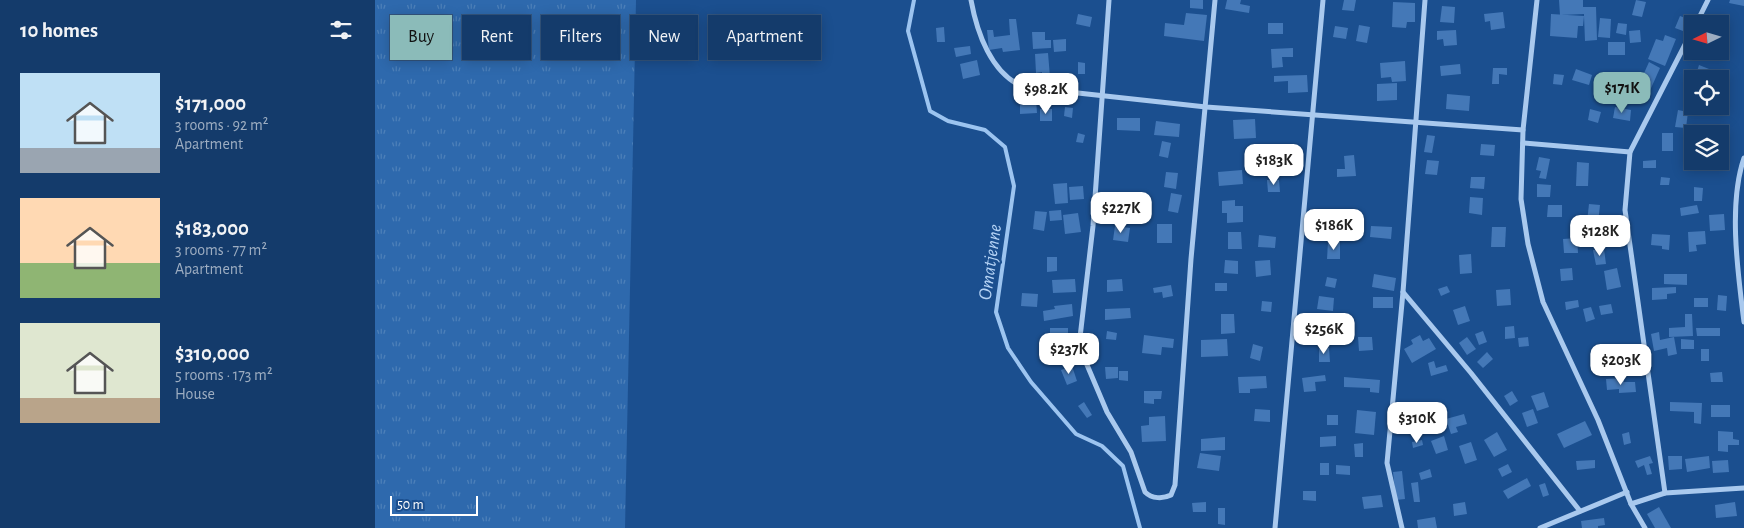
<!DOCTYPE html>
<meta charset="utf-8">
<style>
:root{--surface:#143b6b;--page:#1d4271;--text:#f1f3f6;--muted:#9dadc1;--line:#33557e;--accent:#8bbbb9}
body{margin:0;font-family:"Alegreya Sans",sans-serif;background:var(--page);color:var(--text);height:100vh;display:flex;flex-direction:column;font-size:19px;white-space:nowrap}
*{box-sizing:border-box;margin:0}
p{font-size:16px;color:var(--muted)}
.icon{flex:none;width:28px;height:28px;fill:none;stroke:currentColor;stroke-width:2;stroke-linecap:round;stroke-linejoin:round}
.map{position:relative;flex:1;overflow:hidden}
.sheet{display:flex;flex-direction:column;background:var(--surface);width:375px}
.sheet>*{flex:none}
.hud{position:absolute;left:15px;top:15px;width:475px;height:45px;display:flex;gap:10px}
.needle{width:32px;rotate:265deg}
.controls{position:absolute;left:1309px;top:15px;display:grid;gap:10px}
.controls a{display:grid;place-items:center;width:45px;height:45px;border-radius:0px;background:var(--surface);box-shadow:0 2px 12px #0003,0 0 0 1px var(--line);font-size:25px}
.scale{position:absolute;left:15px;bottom:12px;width:88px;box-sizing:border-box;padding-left:5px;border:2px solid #fff;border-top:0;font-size:14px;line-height:18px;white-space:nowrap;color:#fff;-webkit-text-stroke:4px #1b4f8f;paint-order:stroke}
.price{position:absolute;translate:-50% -42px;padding:0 11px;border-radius:10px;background:#fff;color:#222;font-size:16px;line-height:32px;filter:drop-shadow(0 1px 2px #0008)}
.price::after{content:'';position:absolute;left:50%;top:30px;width:15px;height:11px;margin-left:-8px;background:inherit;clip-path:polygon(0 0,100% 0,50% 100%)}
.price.current{background:var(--accent);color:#111}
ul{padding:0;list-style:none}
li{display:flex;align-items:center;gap:15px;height:125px;padding:0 20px}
li span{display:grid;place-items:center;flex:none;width:140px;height:100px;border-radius:0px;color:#555}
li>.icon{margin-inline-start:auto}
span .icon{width:60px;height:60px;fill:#fffc;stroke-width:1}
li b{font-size:21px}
h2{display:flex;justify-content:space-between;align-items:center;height:60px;padding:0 20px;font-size:21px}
.pill{padding:0 18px;border-radius:0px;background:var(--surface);box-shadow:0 2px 12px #0003,0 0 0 1px var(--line);font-size:18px;line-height:45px}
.pill.current{background:var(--accent);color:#111}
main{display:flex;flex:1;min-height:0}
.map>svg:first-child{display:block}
</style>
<main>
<section class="sheet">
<h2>10 homes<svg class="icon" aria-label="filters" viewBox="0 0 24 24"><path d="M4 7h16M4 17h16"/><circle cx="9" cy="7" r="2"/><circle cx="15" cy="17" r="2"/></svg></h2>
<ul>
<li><span style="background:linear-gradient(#bfe0f5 75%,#9aa5b1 0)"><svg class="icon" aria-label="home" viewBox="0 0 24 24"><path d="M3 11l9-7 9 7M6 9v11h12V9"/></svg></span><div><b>$171,000</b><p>3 rooms · 92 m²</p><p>Apartment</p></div></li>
<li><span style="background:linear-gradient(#ffd9b3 65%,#8fb573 0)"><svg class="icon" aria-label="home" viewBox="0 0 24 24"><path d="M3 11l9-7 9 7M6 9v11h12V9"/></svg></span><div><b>$183,000</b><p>3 rooms · 77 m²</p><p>Apartment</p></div></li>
<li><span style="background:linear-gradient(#dfe7d0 75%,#b9a48a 0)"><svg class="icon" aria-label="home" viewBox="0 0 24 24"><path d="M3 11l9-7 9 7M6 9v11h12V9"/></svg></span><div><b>$310,000</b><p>5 rooms · 173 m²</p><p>House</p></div></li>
</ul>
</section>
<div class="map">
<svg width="1369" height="528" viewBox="0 0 1369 528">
<defs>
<pattern id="grass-tufts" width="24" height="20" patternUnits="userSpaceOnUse" patternTransform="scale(1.25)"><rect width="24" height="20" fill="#2e69ad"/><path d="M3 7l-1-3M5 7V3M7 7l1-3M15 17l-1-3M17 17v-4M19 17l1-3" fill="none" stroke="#4d80b9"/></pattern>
</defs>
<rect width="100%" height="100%" fill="#1b4f8f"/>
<polygon fill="url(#grass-tufts)" points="0,0 261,0 250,528 0,528"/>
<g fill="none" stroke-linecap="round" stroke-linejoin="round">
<polyline stroke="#9cc4f0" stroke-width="4" points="539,0 533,31 555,111 573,121 610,130 630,147 639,186 621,312 633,348 656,382 701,434 727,446 748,466 765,528"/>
</g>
<g fill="#4478b7">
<polygon points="815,0 828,0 828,9 815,8"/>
<polygon points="852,0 866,0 865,4 875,6 874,13 850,9"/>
<polygon points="969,0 981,0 979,11 967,10"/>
<polygon points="1184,0 1208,0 1208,7 1221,7 1222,40 1210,41 1209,16 1208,26 1203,26 1202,38 1175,36 1176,14 1209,16 1209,14 1185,15"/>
<polygon points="1261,0 1271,2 1267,17 1257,15"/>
<polygon points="1355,0 1369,0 1369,6 1354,3"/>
<polygon points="1018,2 1040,3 1040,22 1032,22 1031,28 1017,27"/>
<polygon points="1067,6 1080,7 1079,23 1065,22"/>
<polygon points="1128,12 1130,28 1116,30 1115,21 1110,22 1109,14"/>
<polygon points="811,13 832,15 829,41 789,36 790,23 809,25"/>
<polygon points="703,14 717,17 715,27 701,24"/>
<polygon points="1305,16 1313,19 1308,31 1300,28"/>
<polygon points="1225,18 1236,19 1235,38 1223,37"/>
<polygon points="634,19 641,19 645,50 628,52 627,48 614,50 612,30 618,30 619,37 635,35"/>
<rect x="893" y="23" width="15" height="11"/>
<polygon points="1243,23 1252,24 1251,35 1241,33"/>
<polygon points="984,25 995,27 992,43 981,41"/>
<polygon points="960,26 973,28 971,39 958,37"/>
<polygon points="569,27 570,42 562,42 561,28"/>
<polygon points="1081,30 1082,45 1069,46 1068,39 1062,40 1062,31"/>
<polygon points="1265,30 1266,42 1255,43 1254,31"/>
<polygon points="657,32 670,32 670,40 676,40 676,48 658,49"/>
<polygon points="1290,35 1301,39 1290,66 1273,59 1281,39 1288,41"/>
<polygon points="691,39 691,51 679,52 678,40"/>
<rect x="1233" y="42" width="17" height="13"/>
<polygon points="595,46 596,54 581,57 579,48"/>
<polygon points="918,48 918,57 907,57 908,67 897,68 896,49"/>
<polygon points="673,53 675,77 667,78 667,72 661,73 660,54"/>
<polygon points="602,60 605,75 588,79 585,64"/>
<polygon points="1030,61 1031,81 1017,82 1016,77 1006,78 1005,63"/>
<polygon points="703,62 710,63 710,74 703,74"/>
<polygon points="1274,62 1285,68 1273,95 1262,89"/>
<polygon points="1085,64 1086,74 1066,76 1065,66"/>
<polygon points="1324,65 1334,69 1331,79 1320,78"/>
<polygon points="1118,68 1132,68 1132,75 1124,74 1124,84 1117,84"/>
<polygon points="1201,69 1217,75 1214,85 1197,80"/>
<polygon points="1179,74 1189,75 1187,85 1178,84"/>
<polygon points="932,75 933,92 913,93 913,81 899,82 899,76"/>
<polygon points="1022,83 1022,100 1002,101 1002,84"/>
<polygon points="1072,94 1095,96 1094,111 1071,109"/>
<polygon points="653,99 661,99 662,113 645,114 645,105 653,105"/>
<polygon points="690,107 698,108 697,118 689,116"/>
<polygon points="1240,107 1256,110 1255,121 1238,118"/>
<rect x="665" y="109" width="12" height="12"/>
<polygon points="1215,109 1226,112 1223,123 1213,120"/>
<polygon points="1303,110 1313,112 1311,128 1300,127"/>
<polygon points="742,118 765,118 765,131 742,130"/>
<polygon points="880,119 881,138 859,139 858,120"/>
<polygon points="781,121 805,124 804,137 779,135"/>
<polygon points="1329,125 1342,127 1341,134 1327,134"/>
<polygon points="703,133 710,135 708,143 701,142"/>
<rect x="1287" y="133" width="11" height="18"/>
<polygon points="1052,135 1060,136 1057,153 1049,152"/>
<polygon points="787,141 796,143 793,158 784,156"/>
<polygon points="1106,144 1120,145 1119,156 1105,155"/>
<polygon points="1345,146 1351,147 1349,162 1345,162"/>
<polygon points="918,149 919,165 902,166 901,150"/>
<polygon points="979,155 981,176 962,177 962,169 970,169 969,156"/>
<polygon points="1164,157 1175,159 1171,179 1164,178 1166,171 1161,170"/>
<polygon points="1052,160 1064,161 1062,175 1050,174"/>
<polygon points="1281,160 1281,168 1268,168 1268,161"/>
<polygon points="1202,162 1214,163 1213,186 1201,186"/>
<polygon points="867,170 868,184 844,186 843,172"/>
<polygon points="791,172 803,173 801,189 789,187"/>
<polygon points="1096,177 1110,177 1109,189 1095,188"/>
<polygon points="1286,177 1295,178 1294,185 1285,185"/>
<polygon points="892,180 904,180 905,192 893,192"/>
<polygon points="692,183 693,203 680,204 678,184"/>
<polygon points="1162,184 1176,185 1175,197 1162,197"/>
<polygon points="708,186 709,199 695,200 694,187"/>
<polygon points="1319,187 1328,188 1327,201 1319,201"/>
<polygon points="796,193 807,195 803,213 793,211"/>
<polygon points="755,196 756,208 747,210 746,197"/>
<polygon points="1095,197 1108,198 1107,215 1094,213"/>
<polygon points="860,200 860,206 868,206 868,222 852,223 852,213 847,213 847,201"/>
<polygon points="1214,204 1225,205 1223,223 1212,222"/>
<polygon points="1173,205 1187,205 1187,217 1172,217"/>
<polygon points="1322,205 1324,213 1306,216 1305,208"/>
<polygon points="686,210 687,220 675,221 674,211"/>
<polygon points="951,210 970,210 970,223 952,223"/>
<polygon points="660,211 672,212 669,231 658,229"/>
<polygon points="703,213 706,232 690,234 688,215"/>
<polygon points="1349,214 1350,230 1335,231 1334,215"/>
<rect x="782" y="224" width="15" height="19"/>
<polygon points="740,226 755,228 753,242 738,240"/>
<polygon points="996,226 1017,227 1016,239 995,237"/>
<polygon points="1117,227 1131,227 1130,247 1116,247"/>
<polygon points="1330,231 1331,244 1321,245 1322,251 1314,252 1313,232"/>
<polygon points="853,232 866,232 867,249 853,249"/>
<polygon points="1277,234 1295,235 1294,250 1287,249 1287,246 1276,245"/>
<polygon points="884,235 901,237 900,248 883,247"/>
<polygon points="1228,235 1229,245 1214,246 1214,236"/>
<polygon points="1202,238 1203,253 1189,253 1188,239"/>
<polygon points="953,242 965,242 965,259 952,259"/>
<polygon points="1229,249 1231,264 1221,265 1218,250"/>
<polygon points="1096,254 1097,273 1085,274 1084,255"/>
<polygon points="672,257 682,257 682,271 672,272"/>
<polygon points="850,260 863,261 863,274 849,273"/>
<polygon points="895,260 896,275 881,277 880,261"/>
<polygon points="1197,268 1198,280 1186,281 1185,269"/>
<polygon points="1242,268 1246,287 1232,290 1229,271"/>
<polygon points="999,274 1021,278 1019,291 997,287"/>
<polygon points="1289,274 1312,274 1312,285 1289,284"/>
<polygon points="952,277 962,279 960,288 950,286"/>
<polygon points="700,279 701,292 678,293 677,280"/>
<polygon points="747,279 748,291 732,292 732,280"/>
<rect x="840" y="283" width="12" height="8"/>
<polygon points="796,285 798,296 788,298 787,292 779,293 778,288"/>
<polygon points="1072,286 1075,292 1066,296 1063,289"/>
<polygon points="1301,287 1301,293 1292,294 1292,299 1277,300 1277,288"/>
<polygon points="1135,289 1136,305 1122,306 1121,290"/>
<polygon points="647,293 663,294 662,307 646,306"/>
<polygon points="1343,295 1352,296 1351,311 1342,310"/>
<polygon points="944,296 959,298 958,311 942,309"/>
<rect x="998" y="297" width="20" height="11"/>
<rect x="1319" y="298" width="14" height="9"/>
<polygon points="1203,300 1204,307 1191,310 1190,302"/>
<polygon points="887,301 897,302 896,312 886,311"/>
<polygon points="697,304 698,316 669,321 668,311 680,309 679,306"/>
<polygon points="1236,304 1238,313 1226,315 1224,306"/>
<polygon points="1090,306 1095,321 1083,325 1078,310"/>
<polygon points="1216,307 1220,319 1211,322 1208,309"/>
<polygon points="755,308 756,318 730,320 730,309"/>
<polygon points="846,314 859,314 860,333 846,334"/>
<polygon points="1310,314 1317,314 1318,336 1294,337 1294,328 1310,327"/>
<polygon points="956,321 956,339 940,339 939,322"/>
<polygon points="1139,326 1140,338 1130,339 1130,327"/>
<polygon points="675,328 693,328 693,337 675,338"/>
<polygon points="1321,328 1345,328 1345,336 1322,336"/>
<polygon points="732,331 742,333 741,340 731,339"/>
<polygon points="1108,331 1112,342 1104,345 1100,334"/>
<polygon points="1284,332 1285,340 1299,337 1302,354 1293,356 1292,348 1279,351 1276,334"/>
<polygon points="769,335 799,339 798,348 787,347 786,355 767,353"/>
<polygon points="1045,335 1048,341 1054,338 1061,349 1037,363 1029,349 1038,344 1036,340"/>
<polygon points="983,337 997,337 998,350 984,351"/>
<polygon points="1092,337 1101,349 1092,355 1084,343"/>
<polygon points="1153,337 1154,346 1144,347 1143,338"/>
<polygon points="852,339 853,356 826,357 826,340"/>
<polygon points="1306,339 1319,340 1319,349 1306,349"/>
<polygon points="878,344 888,347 885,361 875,358"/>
<polygon points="954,348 955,362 944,362 944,349"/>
<rect x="1326" y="349" width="8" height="12"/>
<polygon points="694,351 698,363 687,366 683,354"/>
<polygon points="1112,352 1118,359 1108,368 1102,362"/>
<polygon points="1059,361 1061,368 1071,365 1073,371 1056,376 1053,363"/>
<polygon points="697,366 702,381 692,385 686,370"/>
<polygon points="730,367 743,367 743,378 731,379"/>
<polygon points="744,371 753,371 753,381 744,380"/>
<polygon points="1347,372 1348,382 1336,382 1335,373"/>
<polygon points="950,375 951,381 940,382 941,391 929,392 927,378"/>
<polygon points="891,376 892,388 875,389 875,393 864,393 863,377"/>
<polygon points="969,377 1005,380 1004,393 995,392 995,388 969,387"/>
<polygon points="1249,378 1249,382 1260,382 1261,392 1244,393 1244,389 1232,390 1231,379"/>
<polygon points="769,391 787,391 786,399 779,399 779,404 769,403"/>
<polygon points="1137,391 1143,401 1135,406 1129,396"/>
<polygon points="1169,392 1174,407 1162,411 1156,396"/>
<polygon points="709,402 717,415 712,418 703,406"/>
<polygon points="1295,402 1327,403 1326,424 1319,423 1319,412 1295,411"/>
<rect x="1336" y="405" width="19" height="12"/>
<polygon points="880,409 895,410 895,422 879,421"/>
<polygon points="1158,409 1163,423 1152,427 1147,413"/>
<polygon points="982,410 1001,412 999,435 980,433"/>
<polygon points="1089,414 1092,424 1081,427 1083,432 1076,434 1071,419"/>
<rect x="952" y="415" width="11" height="10"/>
<polygon points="790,416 791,441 767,442 766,426 774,425 774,417"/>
<polygon points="1044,420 1047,430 1031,434 1028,425"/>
<polygon points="1210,421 1217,435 1189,448 1182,434"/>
<polygon points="1343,431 1358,432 1358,439 1364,440 1364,445 1353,445 1353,452 1343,451"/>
<polygon points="1122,432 1132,450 1119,457 1109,440"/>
<polygon points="1254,432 1256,443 1249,445 1247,434"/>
<polygon points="961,436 961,446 945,447 945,437"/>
<polygon points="1069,436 1073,450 1061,454 1056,441"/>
<polygon points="850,437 850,450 826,451 826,439"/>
<polygon points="1047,440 1048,445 1038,448 1037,442"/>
<polygon points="1096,442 1102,460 1090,464 1084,446"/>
<polygon points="988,443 988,457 980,457 979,444"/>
<polygon points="825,453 846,456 844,471 822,468"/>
<polygon points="1275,456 1278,463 1274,464 1277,474 1272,475 1269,465 1263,468 1260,461"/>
<polygon points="1293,456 1307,456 1307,469 1294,470"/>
<polygon points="1334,456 1335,468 1312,472 1310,459"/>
<polygon points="1220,460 1220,468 1202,470 1201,461"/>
<polygon points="1353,460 1354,472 1338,473 1337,461"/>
<rect x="945" y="463" width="9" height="12"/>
<polygon points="1133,464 1137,472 1127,477 1123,469"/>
<polygon points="961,465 975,466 975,475 961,474"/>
<polygon points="1055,469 1057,477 1046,480 1044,473"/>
<polygon points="1027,471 1030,499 1021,500 1018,472"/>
<polygon points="1152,478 1156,486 1133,499 1128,491"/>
<polygon points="1043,482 1045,502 1039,502 1036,483"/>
<polygon points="1170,483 1174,495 1168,497 1164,485"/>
<polygon points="928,491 941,491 941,501 928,500"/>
<polygon points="1006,495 1008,507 989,509 987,497"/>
<polygon points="831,502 831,512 818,512 817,503"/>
<polygon points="1090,502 1092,514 1079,516 1078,504"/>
<polygon points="1360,502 1362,516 1341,518 1340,505"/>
<polygon points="1284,507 1296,528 1280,528 1272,514"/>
<polygon points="843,508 850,508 850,525 843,524"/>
<polygon points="1060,517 1062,528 1043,528 1042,520"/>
<polygon points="1229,518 1230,525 1223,526 1223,528 1207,528 1206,521"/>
</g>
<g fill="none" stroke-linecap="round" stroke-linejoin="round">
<g stroke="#a9c9ee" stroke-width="5">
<path d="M596 0C602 33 616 73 648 87L831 107 1148 130"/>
<path d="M734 0 718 226 704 346 732 412 756 452 770 492C777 499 788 499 796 495L800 485 816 259 840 0"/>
<polyline points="1162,0 1148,130 1146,199 1153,244 1168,302 1223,420 1256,504 1270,528"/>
<polyline points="1321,24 1333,0"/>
<polyline points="1148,143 1255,152"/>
<path d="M1369 158C1353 204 1363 274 1369 322"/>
<polyline points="1028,292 1096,373 1205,511"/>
<polyline points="1290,493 1250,210 1255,152 1318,29"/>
<polyline points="1256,504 1290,493 1369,488"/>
<polyline points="900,528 948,0"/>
<polyline points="1027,528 1012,463 1028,292 1050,0"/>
<polyline points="1165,528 1252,492"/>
</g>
</g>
<g text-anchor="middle" stroke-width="4.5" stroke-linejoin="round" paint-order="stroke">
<g font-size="19" font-style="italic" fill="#b5d3f5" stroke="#1b4f8f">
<text transform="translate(614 262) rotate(-82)" y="7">Omatjenne</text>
</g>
</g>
</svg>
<div class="controls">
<a><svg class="needle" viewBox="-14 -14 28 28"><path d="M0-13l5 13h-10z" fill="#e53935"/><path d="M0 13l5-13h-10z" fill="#9dadc1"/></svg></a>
<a><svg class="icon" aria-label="locate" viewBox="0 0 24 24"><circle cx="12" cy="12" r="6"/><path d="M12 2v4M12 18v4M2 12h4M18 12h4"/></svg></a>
<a><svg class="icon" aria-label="layers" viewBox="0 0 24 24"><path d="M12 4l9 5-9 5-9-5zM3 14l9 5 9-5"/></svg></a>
</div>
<div class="scale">50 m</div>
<b class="price current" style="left:1247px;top:114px">$171K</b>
<b class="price" style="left:671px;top:115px">$98.2K</b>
<b class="price" style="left:899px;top:186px">$183K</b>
<b class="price" style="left:746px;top:234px">$227K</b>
<b class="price" style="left:959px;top:251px">$186K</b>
<b class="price" style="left:1225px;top:257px">$128K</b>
<b class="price" style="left:949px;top:355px">$256K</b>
<b class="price" style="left:694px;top:375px">$237K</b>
<b class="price" style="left:1246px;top:386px">$203K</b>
<b class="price" style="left:1042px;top:444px">$310K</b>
<div class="hud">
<a class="pill current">Buy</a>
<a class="pill">Rent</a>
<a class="pill">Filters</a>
<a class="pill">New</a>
<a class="pill">Apartment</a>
</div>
</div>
</main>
